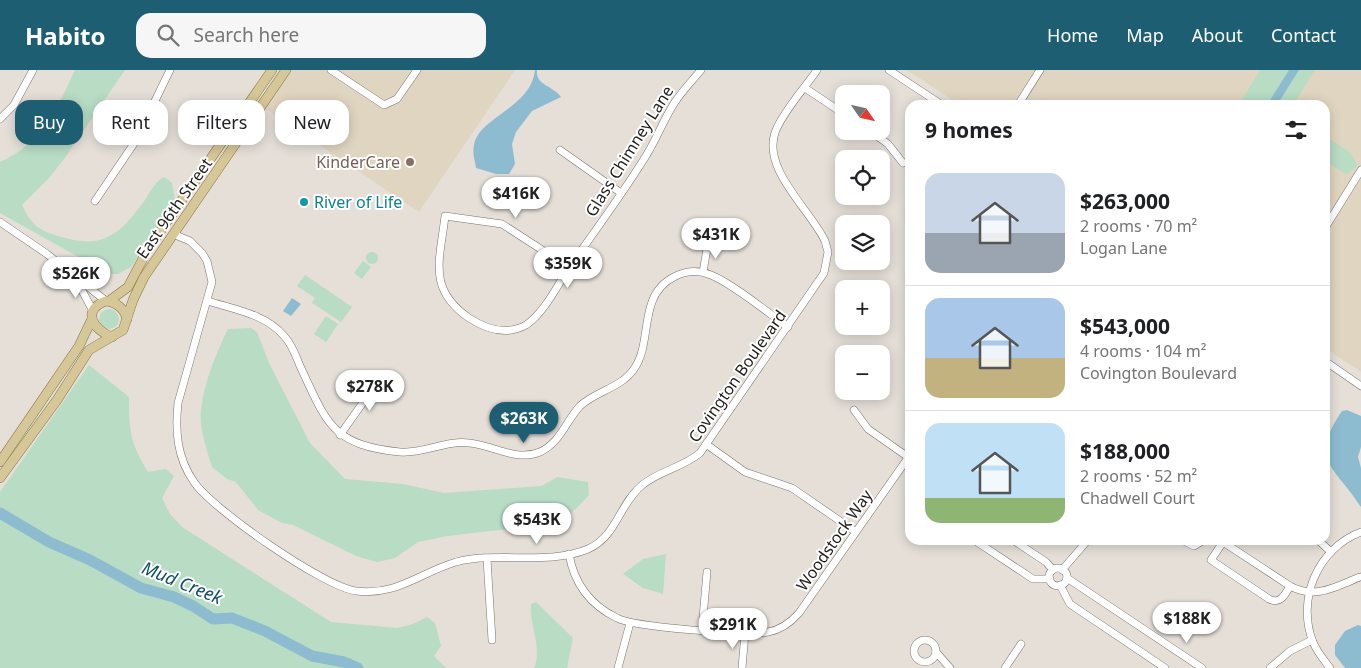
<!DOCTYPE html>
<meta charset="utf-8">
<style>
:root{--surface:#fff;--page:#f6f6f6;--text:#202124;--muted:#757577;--line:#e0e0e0;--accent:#1d5e73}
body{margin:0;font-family:"Noto Sans",sans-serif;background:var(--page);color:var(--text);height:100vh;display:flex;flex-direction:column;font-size:19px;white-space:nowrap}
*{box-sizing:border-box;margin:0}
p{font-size:16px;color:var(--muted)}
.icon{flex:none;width:28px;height:28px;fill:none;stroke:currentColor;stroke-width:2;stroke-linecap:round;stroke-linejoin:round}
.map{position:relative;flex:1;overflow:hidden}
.panel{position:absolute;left:905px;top:30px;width:425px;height:445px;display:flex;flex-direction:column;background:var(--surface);border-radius:15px;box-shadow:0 2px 12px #0003}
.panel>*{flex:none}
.banner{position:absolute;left:15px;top:30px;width:475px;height:45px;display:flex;gap:10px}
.needle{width:32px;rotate:124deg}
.tools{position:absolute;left:835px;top:15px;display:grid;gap:10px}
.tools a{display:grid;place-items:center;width:55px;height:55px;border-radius:10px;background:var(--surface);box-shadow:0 2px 12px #0003;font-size:25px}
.price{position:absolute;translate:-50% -42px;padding:0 11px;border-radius:18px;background:#fff;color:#222;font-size:16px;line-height:32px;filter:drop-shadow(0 1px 2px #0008)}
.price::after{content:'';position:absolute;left:50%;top:30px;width:15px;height:11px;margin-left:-8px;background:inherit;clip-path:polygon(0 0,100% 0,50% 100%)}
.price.selected{background:var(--accent);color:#fff}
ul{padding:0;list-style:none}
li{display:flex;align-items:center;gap:15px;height:125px;padding:0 20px}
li+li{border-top:1px solid var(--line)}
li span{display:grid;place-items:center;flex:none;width:140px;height:100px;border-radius:15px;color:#555}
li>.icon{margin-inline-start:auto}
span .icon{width:60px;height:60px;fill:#fffc;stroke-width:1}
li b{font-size:21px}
h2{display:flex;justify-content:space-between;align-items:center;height:60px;padding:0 20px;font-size:21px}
.pill{padding:0 18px;border-radius:15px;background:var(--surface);box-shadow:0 2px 12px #0003;font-size:18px;line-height:45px}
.pill.selected{background:var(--accent);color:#fff}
header{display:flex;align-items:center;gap:30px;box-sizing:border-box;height:70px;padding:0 25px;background:var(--accent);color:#fff}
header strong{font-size:24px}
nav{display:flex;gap:28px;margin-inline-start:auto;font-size:18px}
.search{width:350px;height:45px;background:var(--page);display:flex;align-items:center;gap:12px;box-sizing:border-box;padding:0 18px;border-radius:15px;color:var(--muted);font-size:19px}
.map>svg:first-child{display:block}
</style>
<header>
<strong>Habito</strong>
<div class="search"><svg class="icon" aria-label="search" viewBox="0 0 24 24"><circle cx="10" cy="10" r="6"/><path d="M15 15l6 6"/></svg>Search here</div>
<nav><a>Home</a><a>Map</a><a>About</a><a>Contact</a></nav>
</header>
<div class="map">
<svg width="1361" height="598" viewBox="0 0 1361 598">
<rect width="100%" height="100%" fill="#e5dfd8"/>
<g fill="#e0d5c0">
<polygon points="289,0 515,0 419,142 263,37"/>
<polygon points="907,0 1361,0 1361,302 1325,278 1325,35 960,35"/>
</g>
<g fill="#b8dcc4">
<path d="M75 0H125L64 89 49 108 22 135C32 156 39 161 62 167 104 180 121 163 145 130 151 121 155 112 164 107L172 113 175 131 131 197 118 204H109L0 143V92C41 74 57 39 75 0Z"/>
<polygon points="1260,0 1315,0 1293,35 1239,35"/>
<polygon points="1325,66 1351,83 1357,96 1346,104 1325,91"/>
<circle cx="372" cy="188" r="6"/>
<polygon points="363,191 371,197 362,209 354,203"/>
<polygon points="305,205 352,237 341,252 312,233 315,228 297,216"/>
<circle cx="109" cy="249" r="10"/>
<polygon points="326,246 338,254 326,272 314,264"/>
<path d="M251 258 257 262 269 293 310 373 345 409 403 414 444 423 542 416 557 407 588 412 589 425 556 459 534 461 508 459 447 466 418 472 395 488 377 492 356 486 293 455 282 453 258 440 236 412 227 409 212 397C207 380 199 358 201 340 204 313 216 283 228 259Z"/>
<path d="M89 295 129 327C129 361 130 373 148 402L166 399 174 406 162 428 170 444 182 457 331 552 397 558 413 554 427 547 435 553 441 576 434 586 446 598H0V422Z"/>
<polygon points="666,484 663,524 643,518 623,504 643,489"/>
<path d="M536 532 573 568 567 598H534C543 579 529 555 531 534Z"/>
</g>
<g fill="#8dbcd1">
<path d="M535 0H537C535 15 554 16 561 27L532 41 516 62 512 74 515 94 509 104H496L476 98C475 90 472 84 474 75 479 47 531 38 535 0Z"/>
<polygon points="1289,0 1299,0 1277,35 1267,35"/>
<polygon points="292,228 301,234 291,246 283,241"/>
<path d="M1347 340 1361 346V377L1358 387 1361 398V437C1334 395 1308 391 1342 341Z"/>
<polygon points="1358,555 1361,556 1361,598 1345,598 1335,585 1335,575 1345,561"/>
</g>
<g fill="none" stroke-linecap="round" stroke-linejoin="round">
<polyline stroke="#8dbcd1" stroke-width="11" points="0,443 49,472 90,490 141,518 174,527 193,536 213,549 232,548 265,561 312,586 344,592 358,598"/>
<g stroke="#78736d" stroke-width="8">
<g id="minor">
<polyline points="331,0 384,35 397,29 417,0"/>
<polyline points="889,0 942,35"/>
<polyline points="805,18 844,44"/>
<polyline points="1018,35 1040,0"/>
<polyline points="0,49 14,35 33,0"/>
<polyline points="870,61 888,74 903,93"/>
<polyline points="560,80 621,123"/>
<polyline points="95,131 135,72 170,0"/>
<polyline points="0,152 47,184 106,231"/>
<polyline points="1325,158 1361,100"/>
<path d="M173 164 190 171 202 183 207 191 212 212 178 333C175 361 177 388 194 412 212 439 324 517 356 521 397 526 419 503 456 492 498 481 547 496 588 479 616 467 619 435 641 416 658 401 682 398 700 383L824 203 828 182 825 171C810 139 760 98 776 60 785 39 804 19 817 0"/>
<path d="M570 198 502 154 445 146C440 190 427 219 469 248 486 259 506 266 526 255 544 243 557 216 569 198 594 162 621 126 644 89 656 71 663 50 675 32 682 21 692 11 701 0"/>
<polyline points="703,202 708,173"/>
<polyline points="78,213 93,241"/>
<path d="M208 231C233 239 266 244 284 266 292 274 296 286 300 296 327 353 331 375 400 382 423 384 446 370 469 373 493 375 516 392 540 382 560 373 566 351 580 336 596 321 621 318 634 299 647 281 644 253 652 232 660 209 687 195 711 205 733 214 767 242 788 257"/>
<polyline points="1325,291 1361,316"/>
<polyline points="854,340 868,359 908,387"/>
<polyline points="340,365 381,307"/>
<polyline points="706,374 745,402 792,418 856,462"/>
<polyline points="974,470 1033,509 1050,509"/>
<polyline points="1013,470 1046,492 1053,500"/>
<polyline points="1182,470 1194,476 1204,470"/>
<path d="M1220 470 1290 516C1315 530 1337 516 1360 507"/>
<polyline points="1318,470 1331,482"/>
<path d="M1223 472 1211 490 1269 529C1280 535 1285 525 1290 516"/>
<path d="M569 484C574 513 590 535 617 548 633 557 748 566 768 562 780 560 791 552 799 543L910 385"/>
<polyline points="487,489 492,570"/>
<circle cx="1058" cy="507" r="9"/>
<polyline points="1062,500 1088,470"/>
<polyline points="1067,508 1202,598"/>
<polyline points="1060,515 1070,534 1165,598"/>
<polyline points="702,559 707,502"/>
<circle cx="925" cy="581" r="11"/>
<polyline points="936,582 950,598"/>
<polyline points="618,598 630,553"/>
<polyline points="742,598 745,563"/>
<polyline points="1005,598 1021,574"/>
<polyline points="1270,598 1290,581 1312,570"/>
<path d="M1330 598C1324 590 1317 582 1313 572 1296 529 1318 478 1361 462"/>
</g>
</g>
<g stroke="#84733f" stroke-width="10">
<g id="major">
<polyline points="109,231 128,217 148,179 272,0"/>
<path d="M112 267C93 260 81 240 106 231 116 232 125 239 127 249"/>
<polyline points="0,392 79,276 92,249"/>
<polyline points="0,408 57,330 89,280 123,260 133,230 144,207 286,0"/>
</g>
</g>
<use href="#minor" stroke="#fff" stroke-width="7"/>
<use href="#major" stroke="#d6c798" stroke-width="9"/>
</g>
<circle fill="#8d6e63" stroke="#fff" stroke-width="2" cx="410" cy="92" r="5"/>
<circle fill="#0f9aa8" stroke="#fff" stroke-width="2" cx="304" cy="132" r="5"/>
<g text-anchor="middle" stroke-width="4" stroke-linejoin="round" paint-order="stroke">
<g font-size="16" fill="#1f1d1a" stroke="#fff">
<text transform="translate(629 81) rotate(-58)" y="6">Glass Chimney Lane</text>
<text transform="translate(174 138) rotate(-55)" y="6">East 96th Street</text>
<text transform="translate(737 306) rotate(-55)" y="6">Covington Boulevard</text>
<text transform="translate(834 470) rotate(-55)" y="6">Woodstock Way</text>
</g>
<g font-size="16" fill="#785e54" stroke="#fff" text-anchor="end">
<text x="400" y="98">KinderCare</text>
</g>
<g font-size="16" fill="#0d838f" stroke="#fff" text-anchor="start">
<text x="314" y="138">River of Life</text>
</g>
<g font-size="18" font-style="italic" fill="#0f4e64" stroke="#fff">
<text transform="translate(182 513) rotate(22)" y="6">Mud Creek</text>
</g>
</g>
</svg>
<div class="tools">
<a><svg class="needle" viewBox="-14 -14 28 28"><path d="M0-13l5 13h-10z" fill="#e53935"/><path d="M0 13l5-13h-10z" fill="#757577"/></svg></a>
<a><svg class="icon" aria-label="locate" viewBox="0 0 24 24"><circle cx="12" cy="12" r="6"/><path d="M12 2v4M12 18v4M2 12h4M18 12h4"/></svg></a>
<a><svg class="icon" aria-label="layers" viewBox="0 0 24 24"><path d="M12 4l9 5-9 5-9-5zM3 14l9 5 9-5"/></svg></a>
<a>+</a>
<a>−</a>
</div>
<b class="price" style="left:516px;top:149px">$416K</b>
<b class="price" style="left:716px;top:190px">$431K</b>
<b class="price" style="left:568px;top:219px">$359K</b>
<b class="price" style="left:76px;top:229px">$526K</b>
<b class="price" style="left:370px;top:342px">$278K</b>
<b class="price selected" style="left:524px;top:374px">$263K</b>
<b class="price" style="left:537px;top:475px">$543K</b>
<b class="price" style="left:1187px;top:574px">$188K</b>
<b class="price" style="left:733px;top:580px">$291K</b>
<div class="banner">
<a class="pill selected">Buy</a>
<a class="pill">Rent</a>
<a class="pill">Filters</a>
<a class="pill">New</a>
</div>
<section class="panel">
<h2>9 homes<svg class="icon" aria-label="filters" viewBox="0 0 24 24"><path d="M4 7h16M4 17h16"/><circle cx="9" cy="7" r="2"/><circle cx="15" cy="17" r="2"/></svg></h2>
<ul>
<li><span style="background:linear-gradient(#c9d6e8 60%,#9aa5b1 0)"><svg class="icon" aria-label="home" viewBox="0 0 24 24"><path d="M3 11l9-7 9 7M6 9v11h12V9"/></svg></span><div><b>$263,000</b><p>2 rooms · 70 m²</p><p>Logan Lane</p></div></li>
<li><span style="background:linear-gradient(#a9c7e8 60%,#c2b280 0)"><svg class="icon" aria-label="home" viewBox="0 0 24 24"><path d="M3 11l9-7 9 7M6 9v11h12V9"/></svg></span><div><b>$543,000</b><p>4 rooms · 104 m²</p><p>Covington Boulevard</p></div></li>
<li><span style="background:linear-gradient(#bfe0f5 75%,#8fb573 0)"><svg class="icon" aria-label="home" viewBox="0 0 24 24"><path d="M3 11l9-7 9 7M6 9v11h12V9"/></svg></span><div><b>$188,000</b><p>2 rooms · 52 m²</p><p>Chadwell Court</p></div></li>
</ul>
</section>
</div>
